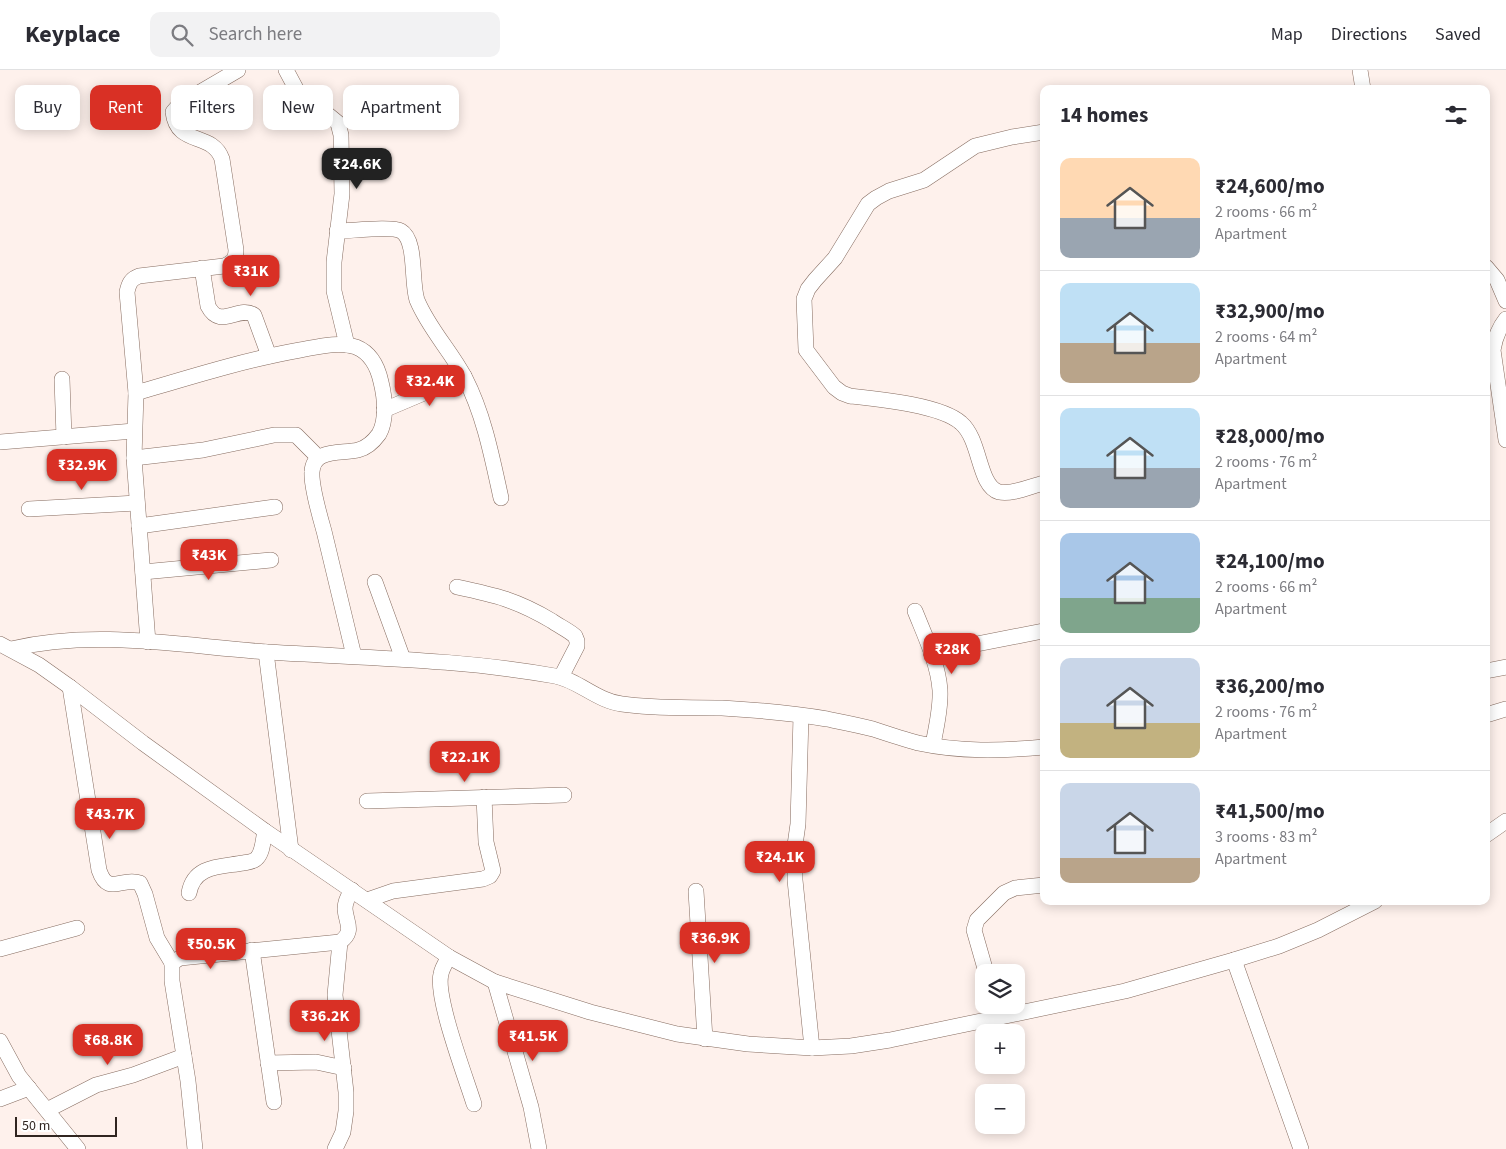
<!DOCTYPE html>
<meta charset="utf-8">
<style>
:root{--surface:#fff;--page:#f2f2f3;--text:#2b2b33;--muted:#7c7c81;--line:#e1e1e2;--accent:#d93025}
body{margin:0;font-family:"Source Sans 3",sans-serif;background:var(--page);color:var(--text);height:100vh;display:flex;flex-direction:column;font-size:19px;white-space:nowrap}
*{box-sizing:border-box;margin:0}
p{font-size:16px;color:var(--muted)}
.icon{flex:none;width:28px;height:28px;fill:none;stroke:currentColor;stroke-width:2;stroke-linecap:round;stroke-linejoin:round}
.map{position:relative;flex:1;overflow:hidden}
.sheet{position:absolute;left:1040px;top:15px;width:450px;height:820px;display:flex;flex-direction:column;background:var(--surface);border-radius:10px;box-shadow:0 2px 12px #0003}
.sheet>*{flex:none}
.hud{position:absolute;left:15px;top:15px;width:475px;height:45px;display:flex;gap:10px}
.fabs{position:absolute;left:975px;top:894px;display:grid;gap:10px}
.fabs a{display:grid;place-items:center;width:50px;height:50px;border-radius:10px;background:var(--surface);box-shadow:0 2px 12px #0003;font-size:25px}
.scale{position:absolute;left:15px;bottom:12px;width:102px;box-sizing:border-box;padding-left:5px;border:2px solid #302520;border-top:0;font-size:14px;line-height:18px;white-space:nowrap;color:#302520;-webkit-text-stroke:4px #fff;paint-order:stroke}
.price{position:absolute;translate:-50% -42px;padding:0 11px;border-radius:10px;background:var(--accent);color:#fff;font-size:16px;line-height:32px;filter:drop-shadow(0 1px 2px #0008)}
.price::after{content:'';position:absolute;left:50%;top:30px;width:15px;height:11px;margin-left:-8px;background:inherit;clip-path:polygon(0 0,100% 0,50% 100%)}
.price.selected{background:#222;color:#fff}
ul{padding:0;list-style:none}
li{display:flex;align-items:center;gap:15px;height:125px;padding:0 20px}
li+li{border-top:1px solid var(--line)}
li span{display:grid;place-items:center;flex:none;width:140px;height:100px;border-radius:10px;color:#555}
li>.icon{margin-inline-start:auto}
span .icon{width:60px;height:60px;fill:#fffc;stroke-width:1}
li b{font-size:21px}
h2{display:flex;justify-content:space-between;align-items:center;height:60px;padding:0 20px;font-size:21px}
.tag{padding:0 18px;border-radius:10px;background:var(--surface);box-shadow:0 2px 12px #0003;font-size:18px;line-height:45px}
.tag.selected{background:var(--accent);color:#fff}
header{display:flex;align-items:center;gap:30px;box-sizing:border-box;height:70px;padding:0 25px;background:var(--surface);border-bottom:1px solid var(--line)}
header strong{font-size:24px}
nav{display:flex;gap:28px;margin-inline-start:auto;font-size:18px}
.search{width:350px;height:45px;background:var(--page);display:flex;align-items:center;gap:12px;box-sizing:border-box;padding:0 18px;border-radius:10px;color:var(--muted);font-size:19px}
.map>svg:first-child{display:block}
</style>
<header>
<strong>Keyplace</strong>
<div class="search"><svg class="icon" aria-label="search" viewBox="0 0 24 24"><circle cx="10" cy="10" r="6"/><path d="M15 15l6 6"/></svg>Search here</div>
<nav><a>Map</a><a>Directions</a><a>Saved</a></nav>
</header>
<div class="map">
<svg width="1506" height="1079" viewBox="0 0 1506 1079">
<rect width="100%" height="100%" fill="#fef1ec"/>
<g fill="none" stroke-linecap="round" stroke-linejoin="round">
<g stroke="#866c60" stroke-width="16">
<g id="minor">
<polyline points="286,0 301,28 308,34 327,44 338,53 341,65 342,124 334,192 334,221 347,275"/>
<polyline points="1360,0 1363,19"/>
<path d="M1044 62 1012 67 975 76 924 110 889 121 876 128 868 134 835 188 815 210 808 219 804 229 806 280 834 317 842 323 850 326C878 329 941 335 961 353 981 370 978 416 999 422 1012 425 1031 416 1044 413"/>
<path d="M337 161C350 161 392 156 401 161 417 170 411 213 417 230 429 259 451 281 465 308 484 345 492 387 501 428"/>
<polyline points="1486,197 1497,210 1506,231"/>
<path d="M202 198 208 236C220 260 238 235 254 245L269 286"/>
<path d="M1506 249C1498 259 1495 268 1493 280L1506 370"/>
<polyline points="62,309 64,367"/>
<path d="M136 323C190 307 244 290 300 280 317 277 339 271 356 277 371 283 378 298 381 312 385 328 387 350 379 364 374 371 366 378 358 380 342 384 313 378 312 402 311 416 320 447 324 461 334 503 344 545 354 586"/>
<polyline points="384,340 464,306"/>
<polyline points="0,372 134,361"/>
<polyline points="134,388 203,380 274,365 296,365 314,383"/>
<polyline points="29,439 137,433"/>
<polyline points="139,456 275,437"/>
<polyline points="143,502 271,490"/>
<polyline points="375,512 403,589"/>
<path d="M457 517C495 525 517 530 552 551 559 556 568 560 575 566L577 571V576L561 607"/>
<path d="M915 541C925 566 938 593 940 620 941 639 936 657 933 675"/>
<path d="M148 572 134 388 136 323 127 222C129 213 131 209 139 206L224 196C233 192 236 189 236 180L222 89C212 61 177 77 173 42L180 34 238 0"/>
<polyline points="0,574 39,595 70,617 143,673 265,761 449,887 495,912 590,942 677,964 748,974 812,978 851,976 890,970 1125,921 1234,890 1279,876 1318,860 1375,831"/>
<path d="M11 579C95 559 182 576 267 582 364 588 460 589 555 606 578 610 597 631 622 634 655 639 689 637 722 638 757 640 792 643 827 649 842 652 858 655 873 659 888 664 903 669 918 673 960 682 1001 681 1044 677"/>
<polyline points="266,582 291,780"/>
<polyline points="931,583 1043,561"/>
<polyline points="1486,601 1506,597"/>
<path d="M70 617 99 800C108 827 122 806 140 813L145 824 157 868 172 893"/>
<polyline points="1486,645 1506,639"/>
<polyline points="801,646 798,754 795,775 795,810 812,978"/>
<polyline points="367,731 564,725"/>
<polyline points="1486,765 1506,751"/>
<polyline points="696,821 705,969"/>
<path d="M189 823C194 795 220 797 243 793 248 792 254 792 257 788 263 782 263 769 265 761"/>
<polyline points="367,830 393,821 483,809 490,806 493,801 486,772 484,727"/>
<polyline points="0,879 77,858"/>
<polyline points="252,880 274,1032"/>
<path d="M449 887C446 892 442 898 441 904 435 927 466 1008 474 1034"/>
<polyline points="1234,890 1301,1079"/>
<polyline points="986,902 974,860 977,850 1004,823 1015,818 1044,815"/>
<polyline points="495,912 531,1037 539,1079"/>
<polyline points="0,971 19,1006 78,1079"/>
<polyline points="268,993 316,992 344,998"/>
<polyline points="0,1029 29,1018"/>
<polyline points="47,1040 96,1015 133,1005 184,986"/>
<path d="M195 1079 188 1011 172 911V893L180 888 340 872C355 861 346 853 345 839 345 832 348 826 352 820"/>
<polyline points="335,1079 343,1062 346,1041 346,1022 335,925 340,872"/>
</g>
</g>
<use href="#minor" stroke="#fff" stroke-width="15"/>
</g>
</svg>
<div class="fabs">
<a><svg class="icon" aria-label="layers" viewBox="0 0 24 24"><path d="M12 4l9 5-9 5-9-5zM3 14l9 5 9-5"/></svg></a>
<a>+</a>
<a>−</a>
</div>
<div class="scale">50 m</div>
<b class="price selected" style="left:357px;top:120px">₹24.6K</b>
<b class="price" style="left:251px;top:227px">₹31K</b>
<b class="price" style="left:430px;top:337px">₹32.4K</b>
<b class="price" style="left:82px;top:421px">₹32.9K</b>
<b class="price" style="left:209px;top:511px">₹43K</b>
<b class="price" style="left:952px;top:605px">₹28K</b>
<b class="price" style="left:465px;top:713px">₹22.1K</b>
<b class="price" style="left:110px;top:770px">₹43.7K</b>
<b class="price" style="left:780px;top:813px">₹24.1K</b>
<b class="price" style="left:715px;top:894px">₹36.9K</b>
<b class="price" style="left:211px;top:900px">₹50.5K</b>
<b class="price" style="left:325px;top:972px">₹36.2K</b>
<b class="price" style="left:533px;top:992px">₹41.5K</b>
<b class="price" style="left:108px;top:996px">₹68.8K</b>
<div class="hud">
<a class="tag">Buy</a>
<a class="tag selected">Rent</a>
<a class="tag">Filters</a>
<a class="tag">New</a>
<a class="tag">Apartment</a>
</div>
<section class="sheet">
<h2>14 homes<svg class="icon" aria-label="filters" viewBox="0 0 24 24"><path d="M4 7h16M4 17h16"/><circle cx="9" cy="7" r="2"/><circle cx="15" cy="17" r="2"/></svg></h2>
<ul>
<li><span style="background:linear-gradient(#ffd9b3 60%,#9aa5b1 0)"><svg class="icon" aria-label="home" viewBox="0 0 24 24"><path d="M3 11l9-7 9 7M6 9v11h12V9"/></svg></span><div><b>₹24,600/mo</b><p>2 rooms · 66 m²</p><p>Apartment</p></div></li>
<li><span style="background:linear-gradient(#bfe0f5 60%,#b9a48a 0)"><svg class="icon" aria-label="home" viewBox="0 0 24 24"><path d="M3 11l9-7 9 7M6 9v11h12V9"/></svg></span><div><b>₹32,900/mo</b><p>2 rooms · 64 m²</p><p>Apartment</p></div></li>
<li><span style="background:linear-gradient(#bfe0f5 60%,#9aa5b1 0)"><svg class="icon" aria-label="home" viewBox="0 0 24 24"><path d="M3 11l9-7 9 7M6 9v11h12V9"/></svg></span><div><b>₹28,000/mo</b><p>2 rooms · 76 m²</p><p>Apartment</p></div></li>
<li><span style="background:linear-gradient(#a9c7e8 65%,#7fa58c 0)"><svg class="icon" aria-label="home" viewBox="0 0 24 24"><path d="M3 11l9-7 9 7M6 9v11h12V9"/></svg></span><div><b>₹24,100/mo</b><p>2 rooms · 66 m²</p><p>Apartment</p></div></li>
<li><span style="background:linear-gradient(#c9d6e8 65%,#c2b280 0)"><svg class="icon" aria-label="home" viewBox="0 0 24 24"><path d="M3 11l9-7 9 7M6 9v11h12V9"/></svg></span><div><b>₹36,200/mo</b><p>2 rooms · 76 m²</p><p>Apartment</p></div></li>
<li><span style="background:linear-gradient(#c9d6e8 75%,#b9a48a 0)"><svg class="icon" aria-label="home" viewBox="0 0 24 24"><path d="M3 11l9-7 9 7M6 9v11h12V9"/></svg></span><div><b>₹41,500/mo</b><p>3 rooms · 83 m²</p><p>Apartment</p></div></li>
</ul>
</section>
</div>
